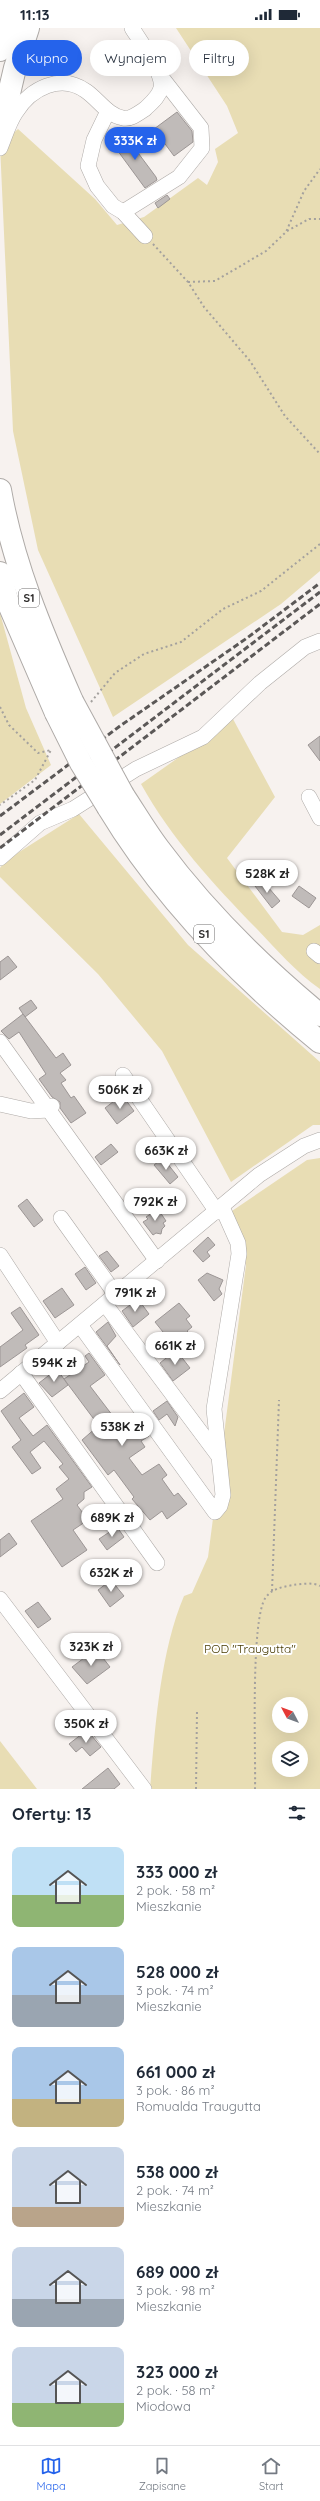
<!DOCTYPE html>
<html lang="pl">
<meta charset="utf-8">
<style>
:root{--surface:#fff;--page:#f2f2f3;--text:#1f2937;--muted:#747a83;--line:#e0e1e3;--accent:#2563eb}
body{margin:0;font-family:Quicksand,sans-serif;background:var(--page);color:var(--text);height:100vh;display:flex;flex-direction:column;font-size:15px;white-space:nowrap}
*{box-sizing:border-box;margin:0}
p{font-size:13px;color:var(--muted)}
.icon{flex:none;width:22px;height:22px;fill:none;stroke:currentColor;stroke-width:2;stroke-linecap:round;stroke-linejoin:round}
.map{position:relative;height:1761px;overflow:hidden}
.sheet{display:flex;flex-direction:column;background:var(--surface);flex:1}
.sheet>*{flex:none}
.hud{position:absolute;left:12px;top:12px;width:296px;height:36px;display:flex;gap:8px}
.needle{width:26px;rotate:311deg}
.buttons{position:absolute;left:272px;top:1669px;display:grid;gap:8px}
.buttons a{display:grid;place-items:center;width:36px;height:36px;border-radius:50%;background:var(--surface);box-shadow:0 4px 16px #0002;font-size:20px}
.price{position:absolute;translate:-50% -34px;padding:0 9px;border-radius:14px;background:#fff;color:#222;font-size:13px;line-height:26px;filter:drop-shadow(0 1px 2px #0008)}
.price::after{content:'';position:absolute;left:50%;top:24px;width:12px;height:9px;margin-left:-6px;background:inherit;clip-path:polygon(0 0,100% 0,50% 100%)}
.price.active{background:var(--accent);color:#fff}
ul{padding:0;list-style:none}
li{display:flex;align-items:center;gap:12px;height:100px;padding:0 12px}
li span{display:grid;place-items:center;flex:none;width:112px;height:80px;border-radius:8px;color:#555}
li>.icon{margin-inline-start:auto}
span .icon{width:48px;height:48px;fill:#fffc;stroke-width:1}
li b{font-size:17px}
h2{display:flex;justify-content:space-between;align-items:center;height:48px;padding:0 12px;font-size:17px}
.pill{padding:0 14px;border-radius:18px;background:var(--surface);box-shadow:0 4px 16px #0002;font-size:14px;line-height:36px}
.pill.active{background:var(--accent);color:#fff}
.status{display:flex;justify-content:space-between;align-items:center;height:28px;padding:0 20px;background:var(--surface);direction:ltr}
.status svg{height:11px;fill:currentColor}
.menu{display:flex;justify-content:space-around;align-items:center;height:56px;border-top:1px solid var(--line);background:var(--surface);font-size:11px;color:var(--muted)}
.menu a{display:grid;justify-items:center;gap:2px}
.menu .active{color:var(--accent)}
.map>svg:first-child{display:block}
</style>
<div class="status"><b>11:13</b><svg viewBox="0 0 49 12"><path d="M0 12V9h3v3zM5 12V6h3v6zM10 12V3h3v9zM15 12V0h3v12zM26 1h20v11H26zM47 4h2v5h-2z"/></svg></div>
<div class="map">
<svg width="320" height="1761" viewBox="0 0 320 1761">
<rect width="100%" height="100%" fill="#f7f2ef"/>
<g fill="#e8ddb4" fill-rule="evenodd">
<polygon points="176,0 320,0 320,543 281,576 113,689 38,522 13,403 0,117 18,101 95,171 117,197 144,189 198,150 207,157 218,134 215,121 238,105 227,78"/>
<polygon points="0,585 26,680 51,737 0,776"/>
<path d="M233 691 275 769 227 830 282 904 303 907 320 897V961C296 944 277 922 256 900 214 857 171 810 141 756Z"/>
<polygon points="79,786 188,917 320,1034 320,1097 313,1097 231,1154 162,1023 98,946 0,849 0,840 5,833"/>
<path d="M320 1130V1761H150C155 1701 160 1624 184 1568L192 1565 208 1529 246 1237 229 1185 307 1132ZM279 1676H301V1698H279ZM279 1720H301V1742H279Z"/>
<polygon points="0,1713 37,1761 0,1761"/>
</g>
<g fill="#c0bbb9" stroke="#9c9695">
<polygon points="177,84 192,103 193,114 174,128 154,101"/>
<polygon points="124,106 156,149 157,152 145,160 112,115"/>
<polygon points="167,167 170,171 158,180 155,175"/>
<polygon points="320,708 320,733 308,717"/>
<polygon points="262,852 280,873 272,880 255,858"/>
<polygon points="299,858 316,870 309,880 292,868"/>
<polygon points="8,928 17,939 0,952 0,934"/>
<polygon points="31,972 37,980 25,989 19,980"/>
<polygon points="23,986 56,1030 63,1025 71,1037 60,1045 66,1052 61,1055 71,1070 74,1068 86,1085 71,1095 60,1080 60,1074 52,1069 39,1051 46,1046 19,1004 9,1011 1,1003"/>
<polygon points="122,1067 134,1083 117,1096 105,1080"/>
<polygon points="111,1116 118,1124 101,1137 95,1129"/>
<polygon points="163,1130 178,1149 170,1156 154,1137"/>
<polygon points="27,1171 43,1192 34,1199 18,1178"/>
<polygon points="158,1181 166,1193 163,1195 165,1198 162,1201 161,1206 156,1205 153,1207 143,1194 148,1191 146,1189"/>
<polygon points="208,1209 215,1217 207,1224 210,1228 203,1234 193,1223"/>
<polygon points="107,1223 119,1238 111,1244 99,1228"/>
<polygon points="85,1239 96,1255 86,1262 75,1246"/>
<polygon points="207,1245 223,1252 219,1261 222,1266 214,1273 198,1252"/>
<polygon points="62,1260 74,1277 55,1290 43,1273"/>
<polygon points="138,1271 149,1286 133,1299 122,1283"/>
<polygon points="179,1275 190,1288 186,1291 192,1299 187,1303 190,1306 175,1319 155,1294"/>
<polygon points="20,1279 39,1307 25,1317 27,1320 0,1339 0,1319 23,1302 11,1285"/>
<polygon points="108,1294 116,1308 107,1318 120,1337 96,1304"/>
<polygon points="176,1322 190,1340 173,1353 160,1335"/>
<polygon points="89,1325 105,1347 90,1358 119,1396 133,1387 149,1408 141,1413 145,1419 129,1430 142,1447 159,1436 167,1447 162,1451 174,1468 178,1465 187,1476 167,1491 162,1483 150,1492 132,1471 134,1469 114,1442 108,1447 82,1412 97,1399 94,1395 96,1394 64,1351 89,1334 85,1328"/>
<polygon points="57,1341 68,1357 52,1369 39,1355"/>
<polygon points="24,1365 34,1379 19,1390 33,1408 47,1397 92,1459 84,1464 84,1471 77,1477 88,1492 73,1502 87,1522 62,1539 31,1493 63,1471 56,1461 69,1451 59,1439 63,1436 44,1413 30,1424 41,1440 32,1446 12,1419 21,1412 1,1383"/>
<polygon points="167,1373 178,1389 175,1398 167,1386 159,1392 153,1383"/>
<polygon points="117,1499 124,1509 107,1522 99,1511"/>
<polygon points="9,1505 17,1516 0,1529 0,1512"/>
<polygon points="111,1552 124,1568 110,1579 98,1562"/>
<polygon points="38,1574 51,1591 38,1600 25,1583"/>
<polygon points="96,1621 110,1639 87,1656 72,1639"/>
<polygon points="87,1702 101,1719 90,1728 82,1719 76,1724 69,1716"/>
<polygon points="108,1740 120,1756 114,1761 82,1761"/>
</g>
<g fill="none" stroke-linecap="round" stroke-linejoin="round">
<g stroke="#aeaaa7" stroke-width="16">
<g id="minor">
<polyline points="108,83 94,112 88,138 97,158 113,178 123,184 145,208"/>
<path d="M0 120C5 108 9 94 16 84 31 60 61 45 86 63 99 72 107 87 123 90 130 92 139 85 145 81 151 75 159 69 161 60 164 45 140 13 132 0"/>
<polyline points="123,184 179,149 202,120 201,100 159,46"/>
<polyline points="309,769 320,790"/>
<polyline points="0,830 40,795 73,781 136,741 203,709 260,655 305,619 320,613"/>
<polyline points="314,923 320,928"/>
<polyline points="0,1014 157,1233"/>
<polyline points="123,1047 217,1184"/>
<polyline points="0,1076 31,1083 49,1082 52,1078"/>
<polyline points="61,1190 116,1267"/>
<polyline points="0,1227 58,1315"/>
<polyline points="105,1276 217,1426"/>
<polyline points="80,1297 215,1484 220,1478 223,1467 214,1381 239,1226 238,1215 222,1179"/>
<polyline points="21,1345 157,1535"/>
<polyline points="0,1363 259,1147 304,1118 320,1112"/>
<polyline points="0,1571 144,1761"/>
</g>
</g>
<g stroke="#aeaaa7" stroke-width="24">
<g id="highway">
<polyline points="0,22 7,0"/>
<polyline points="0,104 15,40 28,0"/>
<path d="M0 462C13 536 42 604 72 673"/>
<polyline points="0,545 7,572 56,685"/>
<path d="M123 767C135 785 146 804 159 821 205 883 261 938 320 987"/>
<path d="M108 779C163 870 238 947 320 1014"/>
</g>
</g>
<g stroke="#a4a19e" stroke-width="2" stroke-dasharray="2 3" stroke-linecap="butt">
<polyline points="287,203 309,191 320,191"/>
<polyline points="153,216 188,254 204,279 250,333 285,388 320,426"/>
<polyline points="188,254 215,253 266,223 286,204 304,163 320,141"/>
<polyline points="91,674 115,645 144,626 181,614 223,581 261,563 320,516"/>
<polyline points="0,679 9,697 38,725 51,722 35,752 0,777"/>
<polyline points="272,1563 279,1372"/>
<polyline points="196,1761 197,1683"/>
<path d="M255 1761C256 1728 250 1590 266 1569 273 1560 283 1559 293 1557 301 1556 313 1554 320 1558"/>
</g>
<use href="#minor" stroke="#fff" stroke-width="15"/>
<use href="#highway" stroke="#fff" stroke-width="22"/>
<g stroke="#5b5857" stroke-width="3" stroke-dasharray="6 3" stroke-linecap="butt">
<polyline points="0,788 120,698 247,610 320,555"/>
<polyline points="0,807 320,564"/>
<polyline points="0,820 320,576"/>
</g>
<g stroke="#aeaaa7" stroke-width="24" stroke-linecap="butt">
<g id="highway-bridge">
<polyline points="72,673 123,767"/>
<polyline points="56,685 81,735 108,779"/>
</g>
</g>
<use href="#highway-bridge" stroke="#fff" stroke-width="22"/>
</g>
<g text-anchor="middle" stroke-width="4" stroke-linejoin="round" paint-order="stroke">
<g fill="#fff" stroke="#6e6d6c" stroke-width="1">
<rect x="19" y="561" width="20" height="18" rx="3"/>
<rect x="194" y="897" width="20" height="18" rx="3"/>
</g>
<g font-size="11" font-weight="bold" fill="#302e2d">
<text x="29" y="574">S1</text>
<text x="204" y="910">S1</text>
</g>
<g font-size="12" fill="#473a00" stroke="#fff">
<text x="250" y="1625">POD "Traugutta"</text>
</g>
</g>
</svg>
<div class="buttons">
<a><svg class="needle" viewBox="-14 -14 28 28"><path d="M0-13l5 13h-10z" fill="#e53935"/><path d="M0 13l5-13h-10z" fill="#747a83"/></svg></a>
<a><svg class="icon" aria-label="layers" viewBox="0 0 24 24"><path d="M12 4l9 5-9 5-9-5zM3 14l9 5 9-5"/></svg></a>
</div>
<b class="price active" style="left:135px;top:133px">333K zł</b>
<b class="price" style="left:267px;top:866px">528K zł</b>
<b class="price" style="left:120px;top:1082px">506K zł</b>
<b class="price" style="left:166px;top:1143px">663K zł</b>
<b class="price" style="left:155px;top:1194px">792K zł</b>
<b class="price" style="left:135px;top:1285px">791K zł</b>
<b class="price" style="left:175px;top:1338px">661K zł</b>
<b class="price" style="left:54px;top:1355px">594K zł</b>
<b class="price" style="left:122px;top:1419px">538K zł</b>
<b class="price" style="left:112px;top:1510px">689K zł</b>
<b class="price" style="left:111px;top:1565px">632K zł</b>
<b class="price" style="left:91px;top:1639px">323K zł</b>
<b class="price" style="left:86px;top:1716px">350K zł</b>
<div class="hud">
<a class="pill active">Kupno</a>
<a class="pill">Wynajem</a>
<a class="pill">Filtry</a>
</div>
</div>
<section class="sheet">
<h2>Oferty: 13<svg class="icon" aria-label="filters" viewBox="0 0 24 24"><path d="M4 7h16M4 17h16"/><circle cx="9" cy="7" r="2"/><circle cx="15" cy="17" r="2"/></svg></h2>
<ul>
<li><span style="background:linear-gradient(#bfe0f5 60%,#8fb573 0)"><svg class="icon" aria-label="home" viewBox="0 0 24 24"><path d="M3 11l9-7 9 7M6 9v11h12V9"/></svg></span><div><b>333 000 zł</b><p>2 pok. · 58 m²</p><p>Mieszkanie</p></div></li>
<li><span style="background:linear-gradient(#a9c7e8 60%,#9aa5b1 0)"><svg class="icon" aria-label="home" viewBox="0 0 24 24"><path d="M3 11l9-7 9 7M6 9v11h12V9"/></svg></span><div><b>528 000 zł</b><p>3 pok. · 74 m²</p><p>Mieszkanie</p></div></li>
<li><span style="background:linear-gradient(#a9c7e8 65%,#c2b280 0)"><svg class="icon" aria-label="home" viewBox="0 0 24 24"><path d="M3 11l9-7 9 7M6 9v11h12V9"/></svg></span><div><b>661 000 zł</b><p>3 pok. · 86 m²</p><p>Romualda Traugutta</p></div></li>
<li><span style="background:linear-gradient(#c9d6e8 75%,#b9a48a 0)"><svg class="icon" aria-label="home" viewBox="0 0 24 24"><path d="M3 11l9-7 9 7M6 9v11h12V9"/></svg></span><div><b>538 000 zł</b><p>2 pok. · 74 m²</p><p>Mieszkanie</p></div></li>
<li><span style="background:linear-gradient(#c9d6e8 65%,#9aa5b1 0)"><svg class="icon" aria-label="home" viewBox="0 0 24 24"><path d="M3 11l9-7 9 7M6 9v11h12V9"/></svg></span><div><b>689 000 zł</b><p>3 pok. · 98 m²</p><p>Mieszkanie</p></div></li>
<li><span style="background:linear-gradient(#c9d6e8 70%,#8fb573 0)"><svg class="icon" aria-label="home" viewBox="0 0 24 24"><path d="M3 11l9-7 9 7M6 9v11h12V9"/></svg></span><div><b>323 000 zł</b><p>2 pok. · 58 m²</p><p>Miodowa</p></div></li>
</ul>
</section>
<nav class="menu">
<a class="active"><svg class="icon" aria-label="map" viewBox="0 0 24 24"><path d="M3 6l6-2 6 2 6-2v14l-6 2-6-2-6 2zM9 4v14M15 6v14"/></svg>Mapa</a>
<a><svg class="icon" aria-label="saved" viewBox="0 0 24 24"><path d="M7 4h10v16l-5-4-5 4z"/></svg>Zapisane</a>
<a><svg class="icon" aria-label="home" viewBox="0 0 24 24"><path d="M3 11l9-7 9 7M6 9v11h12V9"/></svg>Start</a>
</nav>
